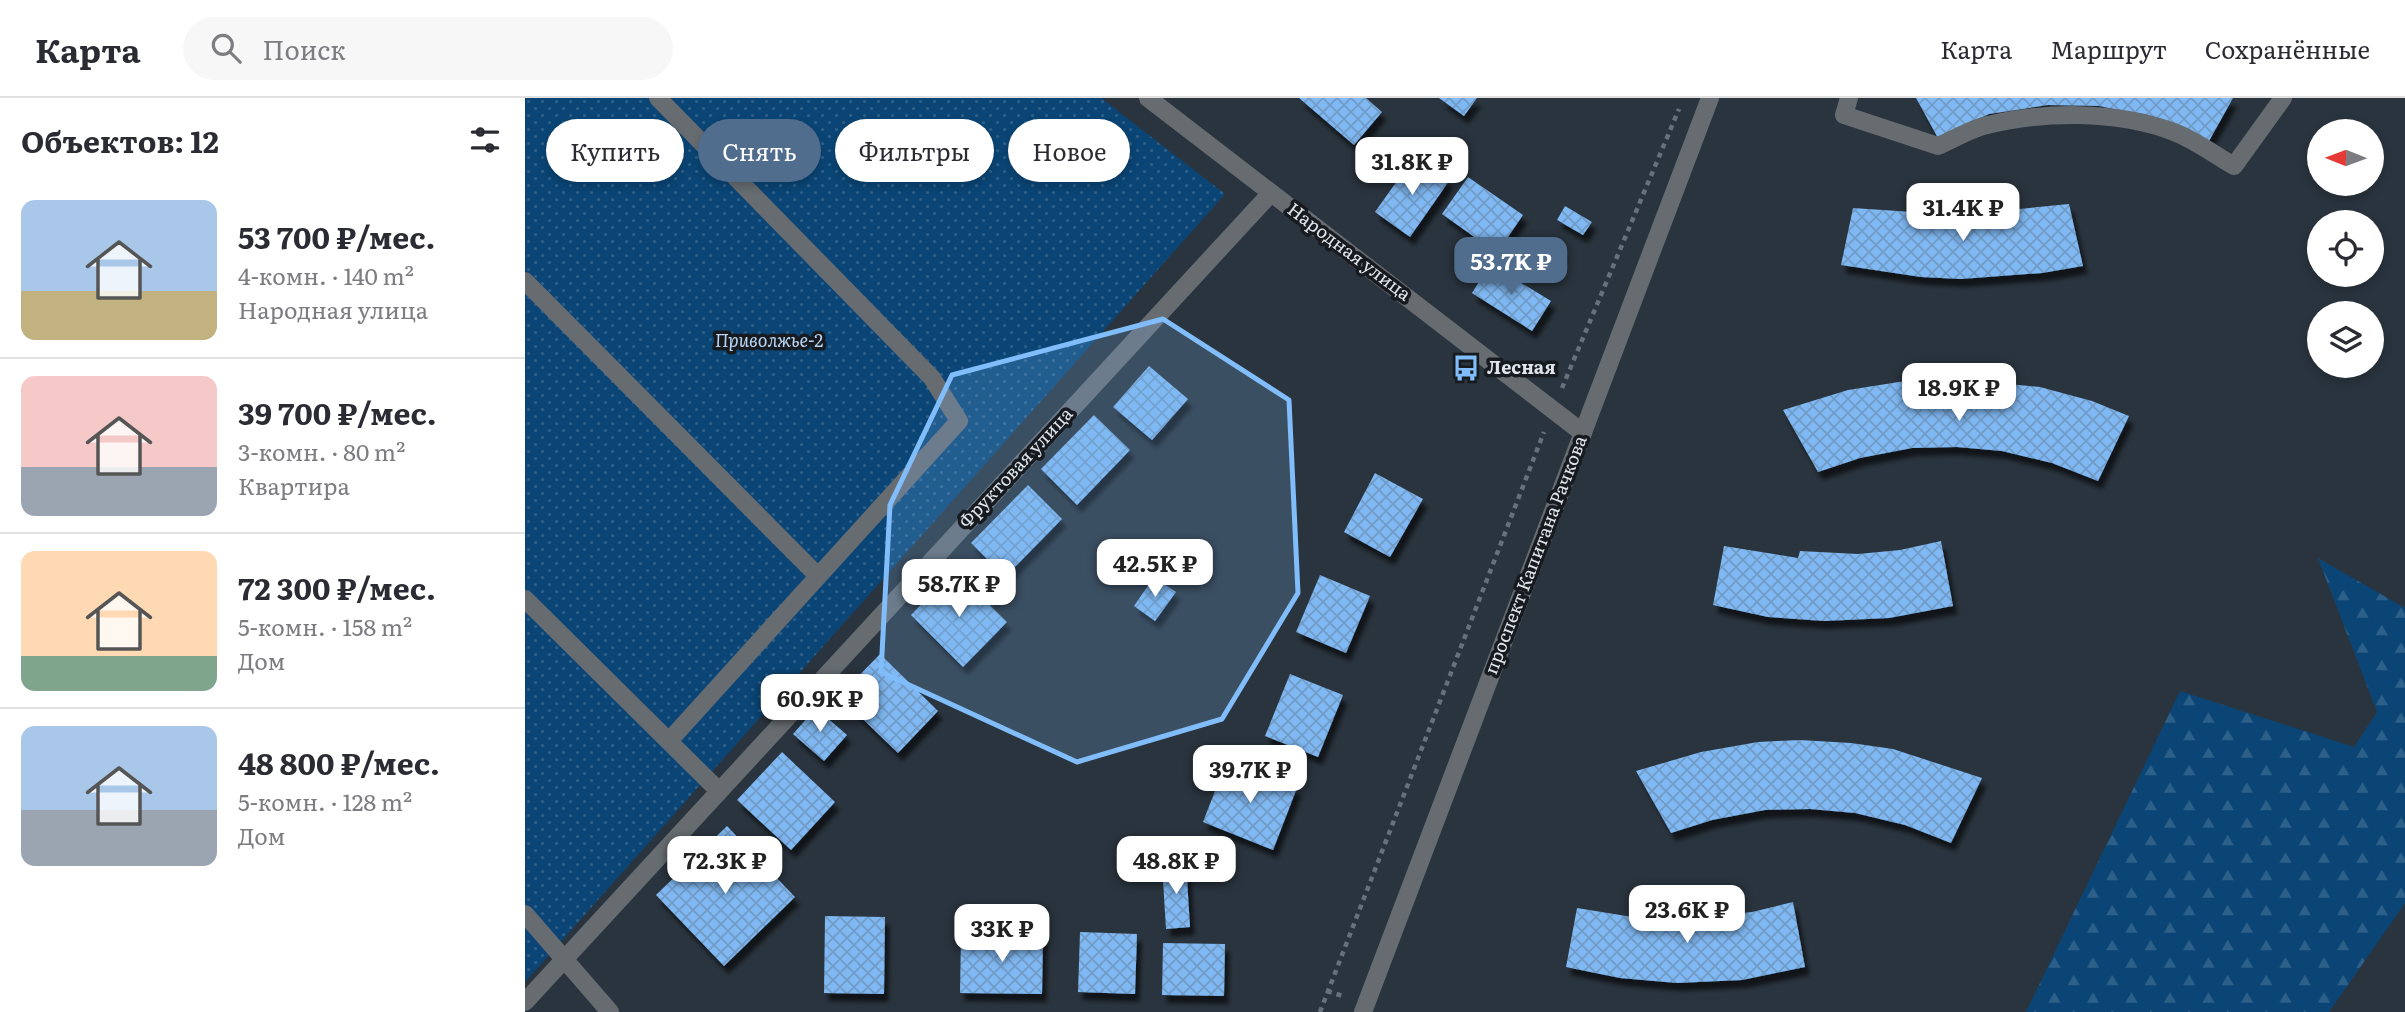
<!DOCTYPE html>
<html lang="ru">
<meta charset="utf-8">
<style>
:root{--surface:#fff;--page:#f7f7f7;--text:#2b2b33;--muted:#7c7c81;--line:#e1e1e2;--accent:#516d8d}
body{margin:0;font-family:Literata,serif;background:var(--page);color:var(--text);height:100vh;display:flex;flex-direction:column;font-size:26px;white-space:nowrap}
*{box-sizing:border-box;margin:0}
p{font-size:23px;color:var(--muted)}
.icon{flex:none;width:38px;height:38px;fill:none;stroke:currentColor;stroke-width:2;stroke-linecap:round;stroke-linejoin:round}
.map{position:relative;flex:1;overflow:hidden}
.drawer{display:flex;flex-direction:column;background:var(--surface);width:525px}
.drawer>*{flex:none}
.banner{position:absolute;left:21px;top:21px;width:665px;height:63px;display:flex;gap:14px}
.needle{width:46px;rotate:271deg}
.controls{position:absolute;left:1782px;top:21px;display:grid;gap:14px}
.controls a{display:grid;place-items:center;width:77px;height:77px;border-radius:50%;background:var(--surface);box-shadow:0 4px 10px #0003;font-size:35px}
.price{position:absolute;translate:-50% -60px;padding:0 16px;border-radius:14px;background:#fff;color:#222;font-size:23px;line-height:46px;filter:drop-shadow(0 2px 4px #0008)}
.price::after{content:'';position:absolute;left:50%;top:42px;width:21px;height:16px;margin-left:-10px;background:inherit;clip-path:polygon(0 0,100% 0,50% 100%)}
.price.selected{background:var(--accent);color:#fff}
ul{padding:0;list-style:none}
li{display:flex;align-items:center;gap:21px;height:175px;padding:0 21px}
li+li{border-top:2px solid var(--line)}
li span{display:grid;place-items:center;flex:none;width:196px;height:140px;border-radius:14px;color:#555}
li>.icon{margin-inline-start:auto}
span .icon{width:84px;height:84px;fill:#fffc;stroke-width:1}
li b{font-size:30px}
h2{display:flex;justify-content:space-between;align-items:center;height:84px;padding:0 21px;font-size:30px}
.tag{padding:0 24px;border-radius:32px;background:var(--surface);box-shadow:0 4px 10px #0003;font-size:24px;line-height:63px}
.tag.selected{background:var(--accent);color:#fff}
header{display:flex;align-items:center;gap:42px;box-sizing:border-box;height:98px;padding:0 35px;background:var(--surface);border-bottom:2px solid var(--line)}
header strong{font-size:33px}
nav{display:flex;gap:38px;margin-inline-start:auto;font-size:24px}
.search{width:490px;height:63px;background:var(--page);display:flex;align-items:center;gap:18px;box-sizing:border-box;padding:0 24px;border-radius:38px;color:var(--muted);font-size:26px}
main{display:flex;flex:1;min-height:0}
.map>svg:first-child{display:block}
</style>
<header>
<strong>Карта</strong>
<div class="search"><svg class="icon" aria-label="search" viewBox="0 0 24 24"><circle cx="10" cy="10" r="6"/><path d="M15 15l6 6"/></svg>Поиск</div>
<nav><a>Карта</a><a>Маршрут</a><a>Сохранённые</a></nav>
</header>
<main>
<section class="drawer">
<h2>Объектов: 12<svg class="icon" aria-label="filters" viewBox="0 0 24 24"><path d="M4 7h16M4 17h16"/><circle cx="9" cy="7" r="2"/><circle cx="15" cy="17" r="2"/></svg></h2>
<ul>
<li><span style="background:linear-gradient(#a9c7e8 65%,#c2b280 0)"><svg class="icon" aria-label="home" viewBox="0 0 24 24"><path d="M3 11l9-7 9 7M6 9v11h12V9"/></svg></span><div><b>53 700 ₽/мес.</b><p>4-комн. · 140 m²</p><p>Народная улица</p></div></li>
<li><span style="background:linear-gradient(#f6c9c9 65%,#9aa5b1 0)"><svg class="icon" aria-label="home" viewBox="0 0 24 24"><path d="M3 11l9-7 9 7M6 9v11h12V9"/></svg></span><div><b>39 700 ₽/мес.</b><p>3-комн. · 80 m²</p><p>Квартира</p></div></li>
<li><span style="background:linear-gradient(#ffd9b3 75%,#7fa58c 0)"><svg class="icon" aria-label="home" viewBox="0 0 24 24"><path d="M3 11l9-7 9 7M6 9v11h12V9"/></svg></span><div><b>72 300 ₽/мес.</b><p>5-комн. · 158 m²</p><p>Дом</p></div></li>
<li><span style="background:linear-gradient(#a9c7e8 60%,#9aa5b1 0)"><svg class="icon" aria-label="home" viewBox="0 0 24 24"><path d="M3 11l9-7 9 7M6 9v11h12V9"/></svg></span><div><b>48 800 ₽/мес.</b><p>5-комн. · 128 m²</p><p>Дом</p></div></li>
</ul>
</section>
<div class="map">
<svg width="1880" height="914" viewBox="0 0 1880 914">
<defs>
<pattern id="forest-firs" width="22" height="20" patternUnits="userSpaceOnUse" patternTransform="scale(1.75)"><rect width="22" height="20" fill="#0a4575"/><path d="M5 1l3.5 6h-7zM16 11l3.5 6h-7z" fill="#2d6089"/></pattern>
<pattern id="park-dots" width="8" height="8" patternUnits="userSpaceOnUse" patternTransform="scale(1.75)"><rect width="8" height="8" fill="#0a4575"/><path d="M2 2h.1M6 6h.1" fill="none" stroke="#2d6089" stroke-width="1.8" stroke-linecap="round"/></pattern>
<pattern id="building-cross-hatch" width="8" height="8" patternUnits="userSpaceOnUse" patternTransform="scale(1.75)"><rect width="8" height="8" fill="#7fb8f2"/><path d="M0 0l8 8M0 8l8-8" fill="none" stroke="#709bc7"/></pattern>
<filter id="shadow"><feDropShadow dx="4.5" dy="8" stdDeviation="2" flood-color="#0009"/></filter>
</defs>
<rect width="100%" height="100%" fill="#2a343e"/>
<polygon fill="url(#forest-firs)" points="1793,460 1880,510 1880,805 1804,914 1501,914 1655,593 1829,649 1852,614"/>
<polygon fill="url(#park-dots)" points="0,0 576,0 700,96 0,884"/>
<g fill="url(#building-cross-hatch)" filter="url(#shadow)">
<polygon points="774,0 841,0 857,14 829,47"/>
<polygon points="914,0 952,0 939,18"/>
<polygon points="1391,0 1708,0 1684,43 1633,20 1574,8 1523,7 1464,16 1413,40"/>
<polygon points="889,59 924,83 885,139 850,114"/>
<polygon points="943,79 998,117 972,155 917,116"/>
<polygon points="1544,106 1558,168 1517,175 1436,181 1396,179 1316,167 1328,110 1433,117"/>
<polygon points="1040,108 1067,124 1058,137 1032,122"/>
<polygon points="965,166 1026,203 1007,233 947,195"/>
<polygon points="624,268 663,301 627,342 588,309"/>
<polygon points="1422,280 1515,289 1567,303 1604,318 1573,383 1527,365 1477,353 1432,349 1387,350 1335,360 1293,374 1258,312 1323,292 1380,283"/>
<polygon points="569,317 605,352 552,407 516,371"/>
<polygon points="850,375 898,401 865,459 819,434"/>
<polygon points="503,387 537,421 480,479 446,445"/>
<polygon points="1416,443 1428,508 1364,520 1299,523 1243,519 1188,507 1199,448 1273,460 1275,453 1333,456 1375,452"/>
<polygon points="429,472 482,524 438,569 386,517"/>
<polygon points="795,477 845,498 821,555 771,534"/>
<polygon points="629,479 651,494 630,523 609,508"/>
<polygon points="355,556 413,613 373,655 314,598"/>
<polygon points="765,576 818,597 793,659 740,638"/>
<polygon points="291,610 322,637 299,663 268,636"/>
<polygon points="1275,642 1326,645 1368,651 1457,680 1426,745 1380,727 1330,715 1285,711 1240,712 1187,722 1146,735 1111,673 1176,654 1233,644"/>
<polygon points="257,654 310,704 266,752 212,702"/>
<polygon points="702,662 772,690 748,752 678,724"/>
<polygon points="202,728 270,799 199,868 131,797"/>
<polygon points="661,764 665,829 641,831 637,766"/>
<polygon points="1268,804 1280,869 1217,882 1152,885 1095,880 1041,869 1052,810 1126,822 1127,814 1186,818 1227,814"/>
<polygon points="300,818 360,819 359,896 299,895"/>
<polygon points="555,834 612,836 610,896 553,894"/>
<polygon points="436,836 518,837 517,896 435,895"/>
<polygon points="638,845 700,846 699,898 637,897"/>
</g>
<g fill="none" stroke-linecap="round" stroke-linejoin="round">
<g stroke="#68717a" stroke-width="4.5" stroke-dasharray="5 5" stroke-linecap="butt">
<polyline points="1037,290 1154,11"/>
<polyline points="802,893 821,899"/>
<polyline points="795,914 1019,334"/>
</g>
<g stroke="#676c71" stroke-width="18">
<polyline points="133,0 407,280 434,323 144,643"/>
<path d="M1324 0 1319 17 1413 48C1427 42 1442 33 1458 28 1517 13 1591 12 1649 34 1670 42 1690 57 1709 68L1758 0"/>
<polyline points="0,183 293,478"/>
<polyline points="0,501 193,692"/>
<polyline points="0,816 85,914"/>
<polyline points="0,904 746,95"/>
</g>
<polyline stroke="#676c71" stroke-width="18" points="623,0 1058,335"/>
<polyline stroke="#676c71" stroke-width="18" points="838,914 1185,0"/>
</g>
<path fill="#80bdfa" fill-opacity="0.2" stroke="#80bdfa" stroke-width="5" stroke-linejoin="round" d="M638 221 764 302 773 495 697 621 552 664 356 574 365 407 427 277Z"/>
<defs>
<g id="bus-bare" transform="scale(2.1)"><path d="M-5-6H5V4H4V6H2V4H-2V6H-4V4H-5ZM-3.5-4V0h7V-4ZM-3.5 1.2v1.5H-2V1.2ZM2 1.2v1.5H3.5V1.2Z" fill="#80bdfa" stroke="#171b20" stroke-width="2.5" paint-order="stroke"/></g>
</defs>
<g fill-rule="evenodd">
<use href="#bus-bare" x="941" y="270"/>
</g>
<g text-anchor="middle" stroke-width="7" stroke-linejoin="round" paint-order="stroke">
<g font-size="18" fill="#dee5eb" stroke="#171b20">
<text transform="translate(824 154) rotate(37)" y="6">Народная улица</text>
<text transform="translate(491 370) rotate(-47)" y="6">Фруктовая улица</text>
<text transform="translate(1011 457) rotate(-69)" y="6">проспект Капитана Рачкова</text>
</g>
<g font-size="18" font-style="italic" fill="#b8d5f4" stroke="#171b20">
<text x="244" y="249">Приволжье-2</text>
</g>
<g font-size="18" font-weight="bold" fill="#dee5eb" stroke="#171b20" text-anchor="start">
<text x="962" y="276">Лесная</text>
</g>
</g>
</svg>
<div class="controls">
<a><svg class="needle" viewBox="-14 -14 28 28"><path d="M0-13l5 13h-10z" fill="#e53935"/><path d="M0 13l5-13h-10z" fill="#7c7c81"/></svg></a>
<a><svg class="icon" aria-label="locate" viewBox="0 0 24 24"><circle cx="12" cy="12" r="6"/><path d="M12 2v4M12 18v4M2 12h4M18 12h4"/></svg></a>
<a><svg class="icon" aria-label="layers" viewBox="0 0 24 24"><path d="M12 4l9 5-9 5-9-5zM3 14l9 5 9-5"/></svg></a>
</div>
<b class="price" style="left:887px;top:99px">31.8K ₽</b>
<b class="price" style="left:1438px;top:145px">31.4K ₽</b>
<b class="price selected" style="left:986px;top:199px">53.7K ₽</b>
<b class="price" style="left:1434px;top:325px">18.9K ₽</b>
<b class="price" style="left:630px;top:501px">42.5K ₽</b>
<b class="price" style="left:434px;top:521px">58.7K ₽</b>
<b class="price" style="left:295px;top:636px">60.9K ₽</b>
<b class="price" style="left:725px;top:707px">39.7K ₽</b>
<b class="price" style="left:200px;top:798px">72.3K ₽</b>
<b class="price" style="left:651px;top:798px">48.8K ₽</b>
<b class="price" style="left:1162px;top:847px">23.6K ₽</b>
<b class="price" style="left:477px;top:866px">33K ₽</b>
<div class="banner">
<a class="tag">Купить</a>
<a class="tag selected">Снять</a>
<a class="tag">Фильтры</a>
<a class="tag">Новое</a>
</div>
</div>
</main>
